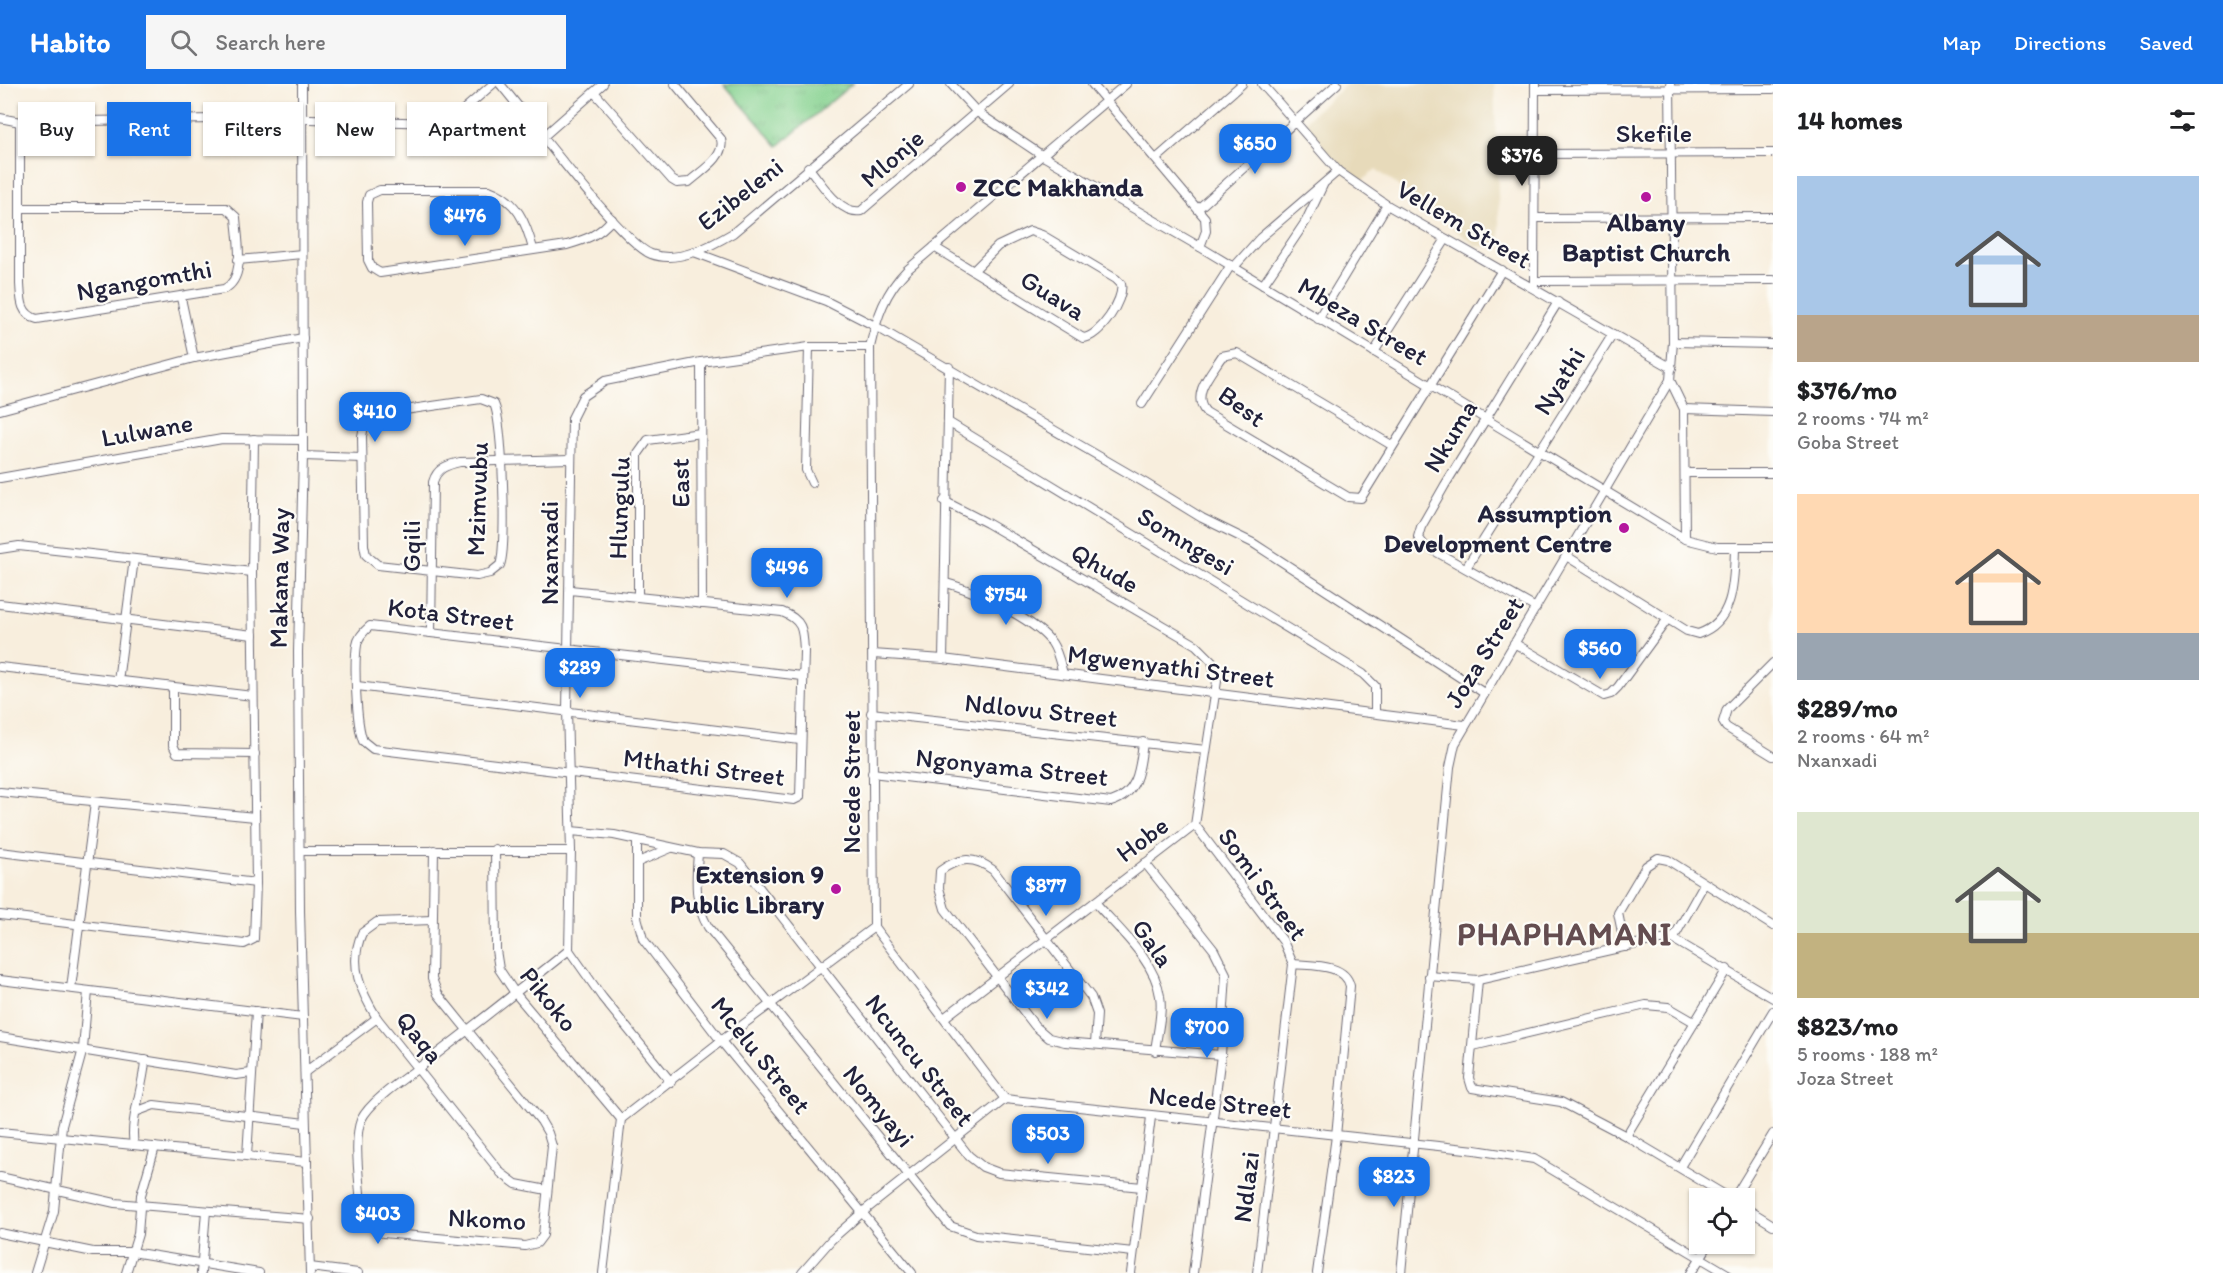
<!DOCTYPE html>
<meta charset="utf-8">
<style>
:root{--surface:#fff;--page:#f6f6f6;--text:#202124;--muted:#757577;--accent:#1a73e8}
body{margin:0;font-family:Itim,sans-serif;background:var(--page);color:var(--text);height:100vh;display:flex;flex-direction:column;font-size:22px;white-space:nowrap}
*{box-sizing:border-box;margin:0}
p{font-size:20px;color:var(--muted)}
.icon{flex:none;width:33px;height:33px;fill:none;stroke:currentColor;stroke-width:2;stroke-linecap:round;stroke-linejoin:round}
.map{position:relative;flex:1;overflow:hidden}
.panel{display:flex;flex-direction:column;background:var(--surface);width:450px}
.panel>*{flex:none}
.banner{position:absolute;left:18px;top:18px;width:570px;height:54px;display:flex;gap:12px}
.fabs{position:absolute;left:1689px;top:1104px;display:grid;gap:12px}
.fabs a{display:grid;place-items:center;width:66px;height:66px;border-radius:0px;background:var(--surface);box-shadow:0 2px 4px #0004;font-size:30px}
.price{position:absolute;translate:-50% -51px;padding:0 14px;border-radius:12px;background:var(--accent);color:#fff;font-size:20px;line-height:39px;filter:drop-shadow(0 2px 3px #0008)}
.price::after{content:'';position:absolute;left:50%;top:36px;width:18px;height:14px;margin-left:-9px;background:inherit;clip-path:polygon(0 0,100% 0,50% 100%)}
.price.active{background:#222;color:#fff}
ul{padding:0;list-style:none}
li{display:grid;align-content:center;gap:12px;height:318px;padding:0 24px}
li span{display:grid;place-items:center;height:186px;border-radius:0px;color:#555}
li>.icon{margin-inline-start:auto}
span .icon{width:108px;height:108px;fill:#fffc;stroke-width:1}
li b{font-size:26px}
h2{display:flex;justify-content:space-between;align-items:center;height:72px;padding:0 24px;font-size:26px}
.pill{padding:0 21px;border-radius:0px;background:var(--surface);box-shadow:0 2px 4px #0004;font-size:21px;line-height:54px}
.pill.active{background:var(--accent);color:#fff}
header{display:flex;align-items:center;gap:36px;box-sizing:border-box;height:84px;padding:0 30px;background:var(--accent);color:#fff}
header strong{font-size:28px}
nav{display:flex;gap:33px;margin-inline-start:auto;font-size:21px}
.search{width:420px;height:54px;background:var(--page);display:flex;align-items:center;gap:15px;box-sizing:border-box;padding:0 21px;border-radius:0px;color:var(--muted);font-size:22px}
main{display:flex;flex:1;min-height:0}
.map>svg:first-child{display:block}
</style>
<header>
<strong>Habito</strong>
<div class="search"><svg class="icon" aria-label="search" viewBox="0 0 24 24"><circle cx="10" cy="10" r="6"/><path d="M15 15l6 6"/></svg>Search here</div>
<nav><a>Map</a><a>Directions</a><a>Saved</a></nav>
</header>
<main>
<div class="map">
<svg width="1773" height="1189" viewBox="0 0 1773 1189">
<defs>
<pattern id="grass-tufts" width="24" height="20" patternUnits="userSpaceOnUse" patternTransform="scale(1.5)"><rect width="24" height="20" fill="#86d290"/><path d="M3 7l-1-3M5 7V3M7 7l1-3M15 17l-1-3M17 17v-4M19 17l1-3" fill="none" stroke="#73b47d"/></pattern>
</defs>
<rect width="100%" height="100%" fill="#fdfcf7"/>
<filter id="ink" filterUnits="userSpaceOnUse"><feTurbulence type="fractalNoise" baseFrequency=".0167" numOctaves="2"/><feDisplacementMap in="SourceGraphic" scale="12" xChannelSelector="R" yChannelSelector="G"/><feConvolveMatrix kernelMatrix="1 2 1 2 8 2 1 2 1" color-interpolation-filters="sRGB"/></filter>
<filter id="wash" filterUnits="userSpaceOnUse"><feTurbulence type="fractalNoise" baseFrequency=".008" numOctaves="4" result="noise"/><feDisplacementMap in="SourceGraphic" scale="24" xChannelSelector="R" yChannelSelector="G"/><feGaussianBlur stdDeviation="1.35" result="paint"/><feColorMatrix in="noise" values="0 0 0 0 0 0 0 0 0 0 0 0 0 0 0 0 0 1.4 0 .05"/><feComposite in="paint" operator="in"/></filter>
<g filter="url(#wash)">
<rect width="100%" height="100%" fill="#f8eedd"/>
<polygon fill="#e7daba" points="1347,0 1494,0 1500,164 1476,162 1376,85 1362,97 1339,83 1306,42 1307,35"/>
<polygon fill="url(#grass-tufts)" stroke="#547a66" stroke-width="1.5" points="724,0 852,0 778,62"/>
</g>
<g filter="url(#ink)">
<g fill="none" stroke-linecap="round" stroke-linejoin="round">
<g stroke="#6d6974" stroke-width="10">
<g id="minor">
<polyline points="302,0 303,372 298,568 300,827 310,1189"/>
<path d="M500 0C526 30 623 160 651 170 678 180 711 162 733 149L909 0"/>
<polyline points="951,0 977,28 1043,72 1200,163 1685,455 1717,463 1773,463"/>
<polyline points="1092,0 1205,134 1206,147 1200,163"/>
<path d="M1126 0 907 186C885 208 877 233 870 263L874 843 1005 1015 1475 1066 1534 1075 1726 1189"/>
<polyline points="1262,0 1338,87 1387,121 1672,284"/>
<polyline points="1535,6 1773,5"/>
<path d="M594 8 672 96 677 99 689 98C701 87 726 73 721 55L675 0"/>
<polyline points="0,34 20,38 280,34 432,39 454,34 493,0"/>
<path d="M20 38V200C21 215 20 230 37 235L224 205C247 194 237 154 236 133L226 124H21"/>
<polyline points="544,52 603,0"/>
<polyline points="1535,70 1773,69"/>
<polyline points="1156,75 1242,0"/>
<path d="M808 83C821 98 839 131 861 127L1009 0"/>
<polyline points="1199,124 1337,0"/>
<polyline points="1535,134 1773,133"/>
<path d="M934 163 1083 254C1099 254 1125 215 1121 200L1116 195 1042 151 1030 147 998 162 974 186"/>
<path d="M533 165C526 138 517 116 489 106H380L369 111 367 118 368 176 372 184 380 189 567 161C587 155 599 151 612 135"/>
<polyline points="694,168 826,217 875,242 1145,399 1202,434 1253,459 1484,609"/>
<polyline points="238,176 302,170"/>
<polyline points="1234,183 1260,154 1338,87"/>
<polyline points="1534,197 1773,196"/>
<polyline points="1263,201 1306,137 1323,101"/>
<polyline points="1534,201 1535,0"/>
<polyline points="181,214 194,274"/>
<polyline points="1318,235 1387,121"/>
<polyline points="1673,258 1773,260"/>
<polyline points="809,263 806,386 812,399"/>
<polyline points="1374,268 1446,155"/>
<polyline points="701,278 702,520"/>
<polyline points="1670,296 1684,325 1685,455"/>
<path d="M481 315 494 320C503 338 507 463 500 481L490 489 477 492 378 481 366 471 364 461 362 352 365 338 377 330Z"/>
<polyline points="1142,320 1231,181"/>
<polyline points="1684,325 1773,328"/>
<polyline points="0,326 194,274 303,254"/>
<polyline points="948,338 1363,590 1375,602 1375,628"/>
<path d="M1393 362 1237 269 1222 272C1212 288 1190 311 1206 328L1348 413 1361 414 1502 186"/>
<polyline points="303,372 362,374"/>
<polyline points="1685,389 1773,389"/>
<polyline points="0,394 222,355 303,356"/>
<polyline points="944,417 987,439 1196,561 1212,577 1217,597 1195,741 1283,857 1293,880 1257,1189"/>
<polyline points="0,465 19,462 252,488"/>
<path d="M1568 473 1687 547 1698 550C1735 538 1734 495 1735 464"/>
<polyline points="1466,484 1613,250"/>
<path d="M946 499C973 506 1036 536 1052 559 1058 568 1060 579 1063 590"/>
<path d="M570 506 782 528C803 536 803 546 804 567L800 713 794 716 373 665 363 657C356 640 354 579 357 561 358 553 364 547 370 542L802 592"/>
<polyline points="638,513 638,370 648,356 701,349"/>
<polyline points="0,520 253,551"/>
<polyline points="1536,524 1424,461 1418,453 1421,443 1445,401 1558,218"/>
<path d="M431 549 433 398C437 384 447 381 460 378L570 375"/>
<polyline points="1514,559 1604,612 1611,610 1618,603 1667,536"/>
<polyline points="873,570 943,575 1464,641"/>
<polyline points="943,575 949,283"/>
<polyline points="1773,579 1727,625 1723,638 1726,643 1773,672"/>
<polyline points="0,583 253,612"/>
<polyline points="118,597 134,475"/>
<polyline points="357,602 800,656"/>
<polyline points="173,604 173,661 177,669 255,670"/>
<polyline points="871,629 1206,666"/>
<path d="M872 689 1111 718C1139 710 1140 682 1143 658"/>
<polyline points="0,708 255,733"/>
<polyline points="571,747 614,751 698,769 724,770 740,779 969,1072 983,1083 999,1089 1142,1103"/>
<polyline points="637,756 637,833 643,855 721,957 912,1189"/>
<polyline points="495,765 496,866 499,885 515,909 621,1035"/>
<path d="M434 766 432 895 438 910 541 1037 548 1049 552 1062 543 1151 537 1159 525 1162 383 1149C369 1143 364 1138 361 1123 360 1100 353 1056 361 1036 371 1015 410 991 429 976 476 940 523 903 569 866"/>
<polyline points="300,767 571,767"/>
<polyline points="0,768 256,799"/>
<path d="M698 769C696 796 694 819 708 843L950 1142 976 1151 1133 1168"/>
<polyline points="638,778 671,764"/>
<polyline points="1145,779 1214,866 1226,890 1221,971 1193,1189"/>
<path d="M1095 818C1118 845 1155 876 1160 912 1163 929 1157 950 1155 967"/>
<polyline points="0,831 244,860 254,855 256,799 252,488 254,355"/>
<path d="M432 836 377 838 362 849C348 881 361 908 377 934L501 1089 516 1100 547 1106"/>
<polyline points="1673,855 1704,800"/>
<polyline points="1625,863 1618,829 1646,782 1658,774 1668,776 1773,842"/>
<path d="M1293 880C1311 882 1345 879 1350 902L1336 1052 1317 1189"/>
<polyline points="1429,892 1478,896 1650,857 1673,855 1773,914"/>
<polyline points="0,896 303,933"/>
<polyline points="1478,896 1469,994 1472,1004 1561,1018 1626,1052 1730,1114"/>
<polyline points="71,904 95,719"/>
<polyline points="944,934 1195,741"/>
<polyline points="0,953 236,991 251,989"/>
<path d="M1095 960 1097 930 1091 913 993 786C974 772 959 773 940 787L939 804 945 825 1035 942 1049 954 1065 958 1221 971"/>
<polyline points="1473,962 1646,921 1668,923 1694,938"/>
<polyline points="305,988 377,934"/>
<polyline points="671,998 602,913 569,866 571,767 567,626 572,334 583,312 605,297 701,278 809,263 870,263"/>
<polyline points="138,1027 154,1021 305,1039"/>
<polyline points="0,1048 307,1078"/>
<polyline points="1626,1052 1727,885"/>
<path d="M134 1060C129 1036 144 1003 145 976"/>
<polyline points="247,1072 256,927"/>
<polyline points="1680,1083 1773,927"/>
<polyline points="0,1093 115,1119 310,1135"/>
<polyline points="1734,1114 1773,1050"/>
<polyline points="1744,1123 1773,1141"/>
<polyline points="0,1149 93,1168 132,1168 259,1189"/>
<polyline points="310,1183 358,1189"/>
<polyline points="35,1189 54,1127 62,1042 83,965 88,907"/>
<polyline points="126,1189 138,1150 141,1111 155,1063"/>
<polyline points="201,1189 206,1127"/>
<polyline points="603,1189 621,1035 721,957 874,843"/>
<polyline points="802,1189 831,1156 864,1127 1005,1015"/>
<polyline points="1131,1189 1151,1033"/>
<polyline points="1401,1189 1450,683 1455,660 1670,296 1673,258 1670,0"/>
<polyline points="1691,1189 1709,1160"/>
</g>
</g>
<use href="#minor" stroke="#fff" stroke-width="8"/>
</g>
</g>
<g fill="#b5179e" stroke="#fdfcf7" stroke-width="2">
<circle cx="961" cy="103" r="6"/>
<circle cx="1646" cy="113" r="6"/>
<circle cx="1624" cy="444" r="6"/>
<circle cx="836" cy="805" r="6"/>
</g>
<g text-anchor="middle" stroke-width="4.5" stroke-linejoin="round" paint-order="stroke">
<g font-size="26" fill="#22223b" stroke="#fdfcf7">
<text x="1654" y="58">Skefile</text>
<text transform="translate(892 74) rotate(-41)" y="9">Mlonje</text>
<text transform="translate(740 110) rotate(-38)" y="9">Ezibeleni</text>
<text transform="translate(1464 140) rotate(30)" y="9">Vellem Street</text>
<text transform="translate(144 196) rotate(-10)" y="9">Ngangomthi</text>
<text transform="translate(1053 211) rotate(32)" y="9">Guava</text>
<text transform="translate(1363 237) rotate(31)" y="9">Mbeza Street</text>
<text transform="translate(1559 297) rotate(-58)" y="9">Nyathi</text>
<text transform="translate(1242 322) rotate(36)" y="9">Best</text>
<text transform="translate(147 346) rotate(-10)" y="9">Lulwane</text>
<text transform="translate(1450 352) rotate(-59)" y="9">Nkuma</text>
<text transform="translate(680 399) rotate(-91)" y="9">East</text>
<text transform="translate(477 415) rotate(-88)" y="9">Mzimvubu</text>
<text transform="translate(619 424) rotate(-88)" y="9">Hlungulu</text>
<text transform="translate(1186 457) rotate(31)" y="9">Somngesi</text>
<text transform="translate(411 462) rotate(-90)" y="9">Gqili</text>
<text transform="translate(549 469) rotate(-90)" y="9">Nxanxadi</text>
<text transform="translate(1105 484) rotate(30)" y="9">Qhude</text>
<text transform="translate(279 494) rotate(-89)" y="9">Makana Way</text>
<text transform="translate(451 530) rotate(7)" y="9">Kota Street</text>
<text transform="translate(1484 568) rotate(-58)" y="9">Joza Street</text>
<text transform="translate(1171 582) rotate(7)" y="9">Mgwenyathi Street</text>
<text transform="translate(1041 626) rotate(6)" y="9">Ndlovu Street</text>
<text transform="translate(704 683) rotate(7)" y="9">Mthathi Street</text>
<text transform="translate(1012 683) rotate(6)" y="9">Ngonyama Street</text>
<text transform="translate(851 698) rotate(-90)" y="9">Ncede Street</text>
<text transform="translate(1142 755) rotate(-37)" y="9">Hobe</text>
<text transform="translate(1263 800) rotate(54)" y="9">Somi Street</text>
<text transform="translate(1153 859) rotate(55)" y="9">Gala</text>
<text transform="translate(549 915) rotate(51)" y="9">Pikoko</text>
<text transform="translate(420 953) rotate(51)" y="9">Qaqa</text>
<text transform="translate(761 971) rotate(51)" y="9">Mcelu Street</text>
<text transform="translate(920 976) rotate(52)" y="9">Ncuncu Street</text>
<text transform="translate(1220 1018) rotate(6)" y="9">Ncede Street</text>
<text transform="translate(879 1022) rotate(51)" y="9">Nomyayi</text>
<text transform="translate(1246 1103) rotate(-83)" y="9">Ndlazi</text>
<text transform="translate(487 1135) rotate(3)" y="9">Nkomo</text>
</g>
<g font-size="26" font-weight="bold" fill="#22223b" stroke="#fdfcf7" text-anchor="end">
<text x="973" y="112" text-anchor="start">ZCC Makhanda</text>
<text x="1646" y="147" text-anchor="middle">Albany<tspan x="1646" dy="30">Baptist Church</tspan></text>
<text x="1612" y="438">Assumption<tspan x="1612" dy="30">Development Centre</tspan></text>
<text x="824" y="799">Extension 9<tspan x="824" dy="30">Public Library</tspan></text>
</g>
<g font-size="32" font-weight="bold" letter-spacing="1.5" fill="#644d50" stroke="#fdfcf7">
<text x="1565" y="861">PHAPHAMANI</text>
</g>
</g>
</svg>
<div class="fabs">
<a><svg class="icon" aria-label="locate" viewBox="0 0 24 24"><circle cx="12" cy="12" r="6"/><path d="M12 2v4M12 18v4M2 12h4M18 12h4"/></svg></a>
</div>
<b class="price" style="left:1255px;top:91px">$650</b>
<b class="price active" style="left:1522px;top:103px">$376</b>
<b class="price" style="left:465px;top:163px">$476</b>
<b class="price" style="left:375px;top:359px">$410</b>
<b class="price" style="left:787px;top:515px">$496</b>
<b class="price" style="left:1006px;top:542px">$754</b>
<b class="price" style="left:1600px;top:596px">$560</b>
<b class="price" style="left:580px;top:615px">$289</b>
<b class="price" style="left:1046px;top:833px">$877</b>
<b class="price" style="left:1047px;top:936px">$342</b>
<b class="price" style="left:1207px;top:975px">$700</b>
<b class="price" style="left:1048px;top:1081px">$503</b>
<b class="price" style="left:1394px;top:1124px">$823</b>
<b class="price" style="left:378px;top:1161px">$403</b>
<div class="banner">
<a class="pill">Buy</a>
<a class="pill active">Rent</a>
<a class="pill">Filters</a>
<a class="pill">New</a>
<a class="pill">Apartment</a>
</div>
</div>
<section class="panel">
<h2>14 homes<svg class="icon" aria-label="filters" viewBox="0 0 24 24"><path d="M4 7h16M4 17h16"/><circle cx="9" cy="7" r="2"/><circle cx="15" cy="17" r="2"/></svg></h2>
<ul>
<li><span style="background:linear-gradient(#a9c7e8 75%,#b9a48a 0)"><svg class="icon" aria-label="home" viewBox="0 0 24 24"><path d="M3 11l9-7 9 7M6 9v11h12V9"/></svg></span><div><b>$376/mo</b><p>2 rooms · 74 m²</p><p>Goba Street</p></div></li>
<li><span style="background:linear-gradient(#ffd9b3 75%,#9aa5b1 0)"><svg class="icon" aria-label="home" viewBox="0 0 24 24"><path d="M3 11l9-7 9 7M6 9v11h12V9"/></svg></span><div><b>$289/mo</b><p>2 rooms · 64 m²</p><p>Nxanxadi</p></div></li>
<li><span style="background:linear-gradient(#dfe7d0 65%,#c2b280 0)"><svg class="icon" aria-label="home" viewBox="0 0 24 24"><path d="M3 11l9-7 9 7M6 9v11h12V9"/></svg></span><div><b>$823/mo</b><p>5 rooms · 188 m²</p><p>Joza Street</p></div></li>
</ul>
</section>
</main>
